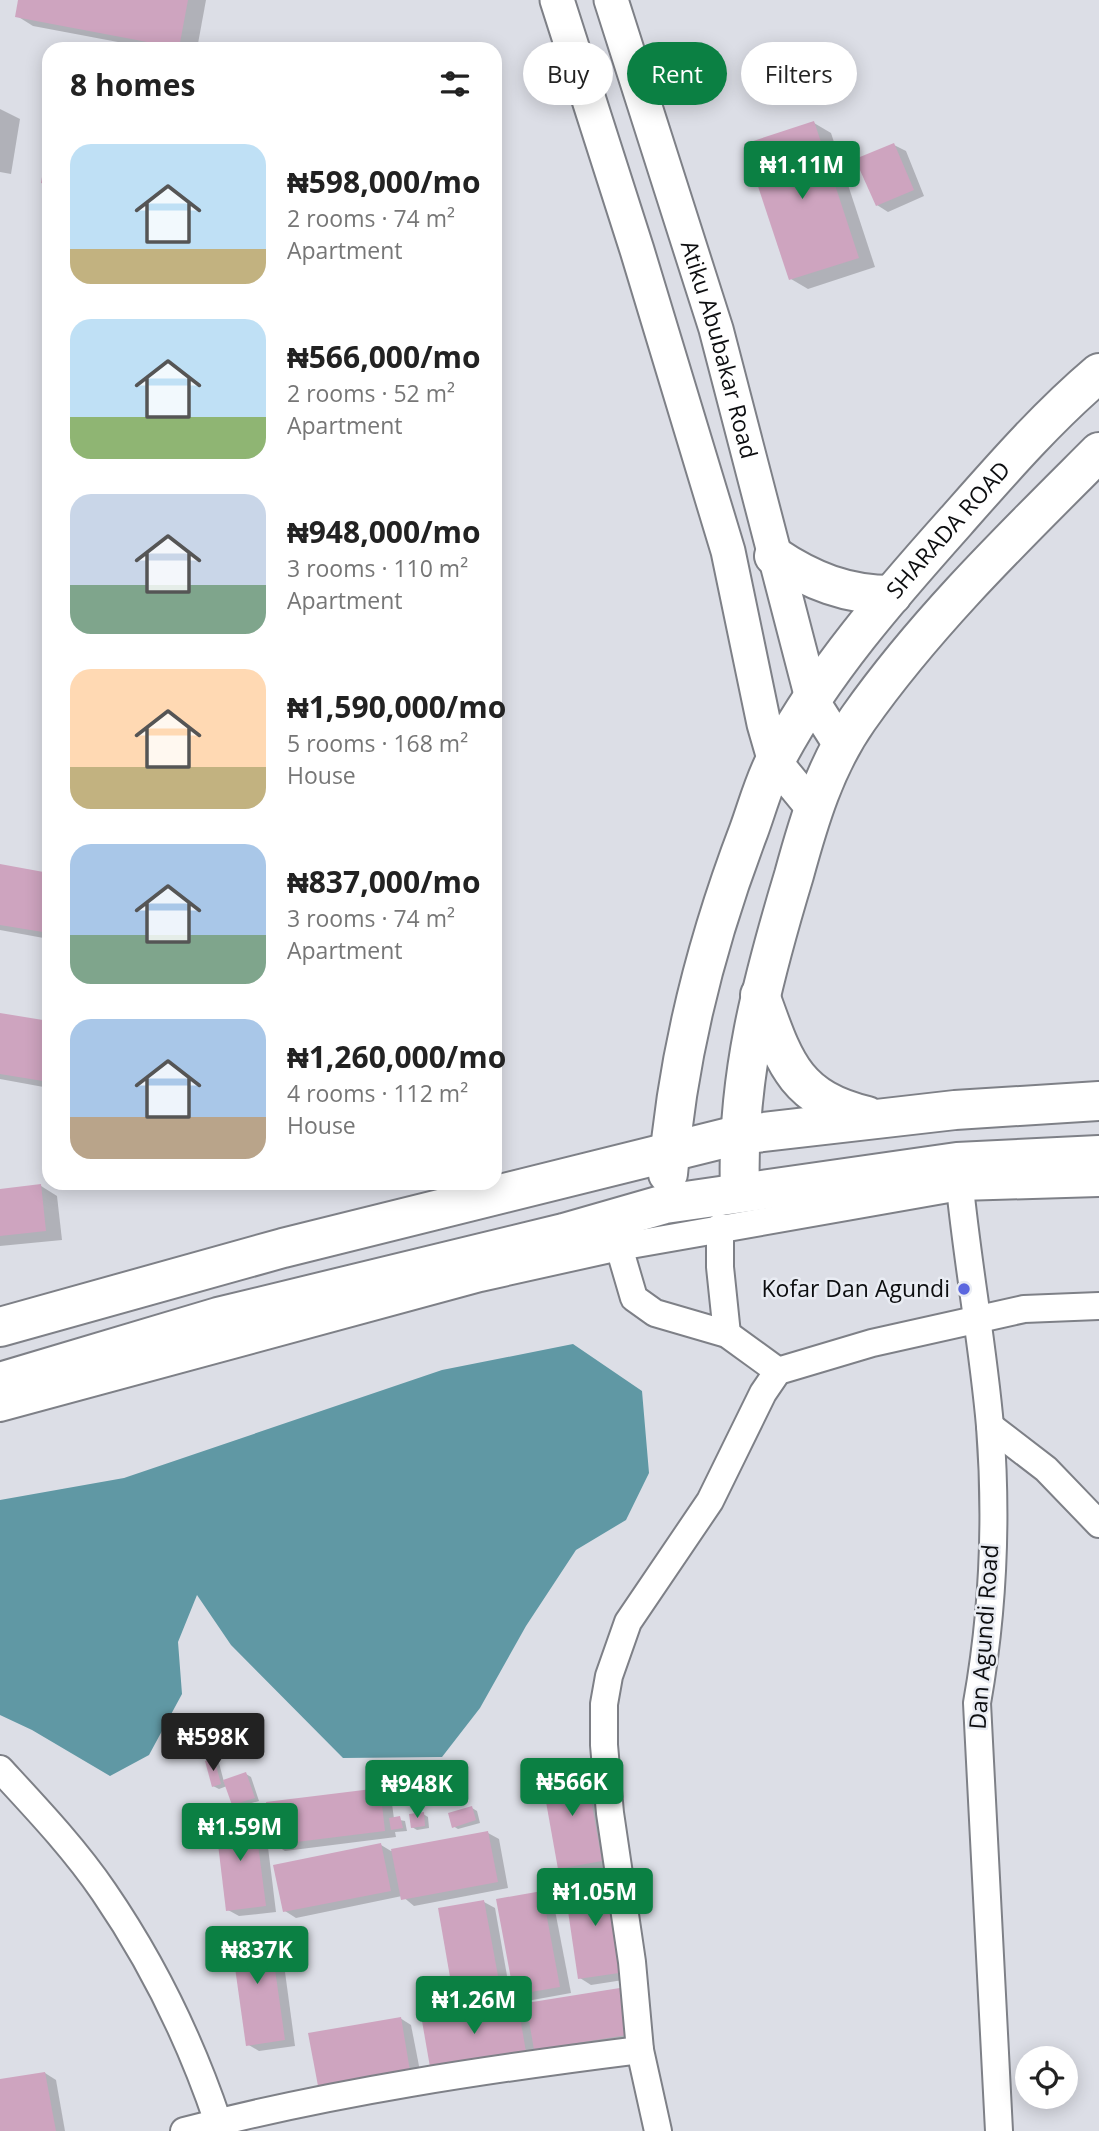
<!DOCTYPE html>
<meta charset="utf-8">
<style>
:root{--surface:#fff;--page:#f6f6f6;--text:#222;--muted:#767676;--accent:#0b8043}
body{margin:0;font-family:"Open Sans",sans-serif;background:var(--page);color:var(--text);height:100vh;display:flex;flex-direction:column;font-size:26px;white-space:nowrap}
*{box-sizing:border-box;margin:0}
p{font-size:23px;color:var(--muted)}
.icon{flex:none;width:38px;height:38px;fill:none;stroke:currentColor;stroke-width:2;stroke-linecap:round;stroke-linejoin:round}
.map{position:relative;flex:1;overflow:hidden}
.drawer{position:absolute;left:42px;top:42px;width:460px;height:1148px;display:flex;flex-direction:column;background:var(--surface);border-radius:21px;box-shadow:0 4px 18px #0003}
.drawer>*{flex:none}
.top-card{position:absolute;left:523px;top:42px;width:471px;height:63px;display:flex;gap:14px}
.fabs{position:absolute;left:1015px;top:2046px;display:grid;gap:14px}
.fabs a{display:grid;place-items:center;width:63px;height:63px;border-radius:50%;background:var(--surface);box-shadow:0 4px 18px #0003;font-size:35px}
.price{position:absolute;translate:-50% -60px;padding:0 16px;border-radius:7px;background:var(--accent);color:#fff;font-size:23px;line-height:46px;filter:drop-shadow(0 2px 4px #0008)}
.price::after{content:'';position:absolute;left:50%;top:42px;width:21px;height:16px;margin-left:-10px;background:inherit;clip-path:polygon(0 0,100% 0,50% 100%)}
.price.active{background:#222;color:#fff}
ul{padding:0;list-style:none}
li{display:flex;align-items:center;gap:21px;height:175px;padding:0 28px}
li span{display:grid;place-items:center;flex:none;width:196px;height:140px;border-radius:21px;color:#555}
li>.icon{margin-inline-start:auto}
span .icon{width:84px;height:84px;fill:#fffc;stroke-width:1}
li b{font-size:30px}
h2{display:flex;justify-content:space-between;align-items:center;height:84px;padding:0 28px;font-size:30px}
.chip{padding:0 24px;border-radius:32px;background:var(--surface);box-shadow:0 4px 18px #0003;font-size:24px;line-height:63px}
.chip.active{background:var(--accent);color:#fff}
.map>svg:first-child{display:block}
</style>
<div class="map">
<svg width="1099" height="2131" viewBox="0 0 1099 2131">
<rect width="100%" height="100%" fill="#dcdee6"/>
<polygon fill="#6098a4" points="573,1344 642,1391 649,1473 626,1520 576,1550 526,1626 480,1708 442,1757 343,1758 231,1645 197,1595 178,1642 182,1694 149,1755 110,1776 32,1730 0,1715 0,1500 124,1478 442,1370"/>
<g fill="#0003">
<polygon points="20,0 206,0 197,49 155,49 33,26 17,16"/>
<polygon points="0,109 20,119 11,174 0,172"/>
<polygon points="814,123 831,133 875,267 808,289 791,279"/>
<polygon points="894,145 906,151 924,196 888,212 877,205"/>
<polygon points="0,866 49,874 49,939 0,930"/>
<polygon points="0,1015 49,1023 49,1088 0,1079"/>
<polygon points="41,1186 57,1196 62,1240 0,1246 0,1190"/>
<polygon points="214,1760 219,1763 224,1782 246,1774 251,1777 259,1801 238,1807 233,1804 227,1786 219,1789 213,1786"/>
<polygon points="585,1768 596,1775 612,1867 571,1874 560,1868"/>
<polygon points="380,1790 391,1796 394,1819 405,1821 407,1831 395,1832 396,1837 285,1851 274,1844"/>
<polygon points="472,1808 477,1811 480,1823 458,1829 453,1826"/>
<polygon points="423,1814 428,1817 429,1828 417,1830 412,1827"/>
<polygon points="254,1816 265,1823 276,1912 239,1916 228,1910"/>
<polygon points="488,1833 499,1839 508,1888 414,1906 402,1896 296,1918 285,1911 381,1845 391,1851"/>
<polygon points="566,1885 636,1978 591,1985 580,1978"/>
<polygon points="542,1893 553,1900 571,1993 527,2001 516,1994"/>
<polygon points="484,1902 495,1908 511,1998 467,2006 456,1999"/>
<polygon points="269,1928 280,1935 295,2046 259,2051 247,2044"/>
<polygon points="528,2004 644,2040 547,2056 535,2048 536,2058 443,2073 518,2007 530,2014"/>
<polygon points="400,2018 411,2025 421,2076 331,2092 319,2085"/>
<polygon points="45,2073 56,2080 65,2131 0,2131 0,2081"/>
</g>
<g fill="#cea4bf">
<polygon points="18,0 188,0 179,48 15,17"/>
<polygon points="814,121 859,258 789,280 744,144"/>
<polygon points="48,140 49,140 49,185 41,183"/>
<polygon points="894,143 914,190 876,206 855,159"/>
<polygon points="0,864 49,873 49,933 0,925"/>
<polygon points="0,1013 49,1021 49,1082 0,1074"/>
<polygon points="41,1184 46,1231 0,1236 0,1189"/>
<polygon points="214,1758 221,1784 212,1787 205,1761"/>
<polygon points="585,1766 602,1861 558,1869 541,1774"/>
<polygon points="246,1772 255,1798 232,1805 223,1780"/>
<polygon points="380,1788 385,1831 272,1845 266,1802"/>
<polygon points="472,1806 476,1820 452,1828 448,1813"/>
<polygon points="424,1812 425,1826 411,1828 409,1814"/>
<polygon points="254,1814 266,1906 226,1911 215,1819"/>
<polygon points="400,1816 403,1828 391,1830 389,1818"/>
<polygon points="488,1831 498,1882 401,1900 391,1849"/>
<polygon points="381,1843 391,1891 283,1912 273,1865"/>
<polygon points="612,1877 626,1972 578,1979 564,1884"/>
<polygon points="542,1891 560,1987 514,1995 496,1899"/>
<polygon points="484,1900 501,1992 454,2000 438,1908"/>
<polygon points="269,1927 285,2040 246,2046 230,1932"/>
<polygon points="626,1987 633,2034 534,2050 526,2003"/>
<polygon points="518,2005 526,2052 430,2067 422,2021"/>
<polygon points="401,2017 410,2071 318,2086 308,2033"/>
<polygon points="45,2072 56,2131 0,2131 0,2079"/>
</g>
<g fill="none" stroke-linecap="round" stroke-linejoin="round">
<g stroke="#7e8087" stroke-width="30">
<g id="minor">
<path d="M960 1187C968 1267 983 1346 990 1426 997 1517 993 1613 977 1703L999 2131"/>
<polyline points="720,1227 720,1267 727,1334"/>
<polyline points="619,1247 634,1298 655,1313 727,1334 778,1371"/>
<polyline points="0,1408 480,1278 619,1247 960,1187 1099,1183"/>
<polyline points="990,1426 1046,1469 1099,1524"/>
<path d="M0 1769C36 1808 74 1848 104 1892 152 1962 191 2042 218 2122"/>
<path d="M184 2131C333 2092 488 2069 640 2050"/>
<polyline points="658,2131 640,2050 632,1962 610,1813 604,1745 604,1704 609,1676 628,1622 710,1501 763,1393 778,1371 872,1343 1024,1309 1099,1306"/>
</g>
</g>
<g stroke="#7e8087" stroke-width="37">
<g id="tertiary">
<polyline points="557,0 637,250 728,551 764,724 775,762 812,807"/>
<path id="s1" d="M611 0 716 329 813 702 841 746"/>
</g>
</g>
<g stroke="#7e8087" stroke-width="42">
<g id="primary">
<path d="M774 556C811 581 847 595 892 595"/>
<path d="M760 995C784 1061 793 1098 867 1116"/>
<path id="s2" d="M668 1174C677 1057 707 940 749 830 757 808 764 782 775 761 821 673 890 595 956 521 1001 470 1047 417 1099 373"/>
<path d="M740 1191C736 1079 762 981 794 875 809 820 825 766 858 719 927 621 1015 536 1099 452"/>
<polyline points="0,1327 283,1248 738,1135 955,1110 1099,1101"/>
<polyline points="0,1382 218,1317 564,1233 665,1204 957,1162 1099,1155"/>
</g>
</g>
<use href="#minor" stroke="#fff" stroke-width="26"/>
<use href="#tertiary" stroke="#fff" stroke-width="33"/>
<use href="#primary" stroke="#fff" stroke-width="38"/>
</g>
<circle fill="#5b67df" stroke="#e9ecf3" stroke-width="2.5" cx="964" cy="1289" r="7"/>
<g text-anchor="middle" stroke-width="5" stroke-linejoin="round" paint-order="stroke">
<g font-size="23" fill="#0d0e10" stroke="#e9ecf3">
<text dy="8" stroke="none"><textPath href="#s1" startOffset="366">Atiku Abubakar Road</textPath></text>
<text dy="8" stroke="none"><textPath href="#s2" startOffset="718">SHARADA ROAD</textPath></text>
<text transform="translate(984 1637) rotate(-86)" y="8">Dan Agundi Road</text>
</g>
<g font-size="23" fill="#0d0e10" stroke="#e9ecf3" text-anchor="end">
<text x="950" y="1297">Kofar Dan Agundi</text>
</g>
</g>
</svg>
<div class="fabs">
<a><svg class="icon" aria-label="locate" viewBox="0 0 24 24"><circle cx="12" cy="12" r="6"/><path d="M12 2v4M12 18v4M2 12h4M18 12h4"/></svg></a>
</div>
<b class="price" style="left:802px;top:201px">₦1.11M</b>
<b class="price active" style="left:213px;top:1773px">₦598K</b>
<b class="price" style="left:572px;top:1818px">₦566K</b>
<b class="price" style="left:417px;top:1820px">₦948K</b>
<b class="price" style="left:240px;top:1863px">₦1.59M</b>
<b class="price" style="left:595px;top:1928px">₦1.05M</b>
<b class="price" style="left:257px;top:1986px">₦837K</b>
<b class="price" style="left:474px;top:2036px">₦1.26M</b>
<div class="top-card">
<a class="chip">Buy</a>
<a class="chip active">Rent</a>
<a class="chip">Filters</a>
</div>
<section class="drawer">
<h2>8 homes<svg class="icon" aria-label="filters" viewBox="0 0 24 24"><path d="M4 7h16M4 17h16"/><circle cx="9" cy="7" r="2"/><circle cx="15" cy="17" r="2"/></svg></h2>
<ul>
<li><span style="background:linear-gradient(#bfe0f5 75%,#c2b280 0)"><svg class="icon" aria-label="home" viewBox="0 0 24 24"><path d="M3 11l9-7 9 7M6 9v11h12V9"/></svg></span><div><b>₦598,000/mo</b><p>2 rooms · 74 m²</p><p>Apartment</p></div></li>
<li><span style="background:linear-gradient(#bfe0f5 70%,#8fb573 0)"><svg class="icon" aria-label="home" viewBox="0 0 24 24"><path d="M3 11l9-7 9 7M6 9v11h12V9"/></svg></span><div><b>₦566,000/mo</b><p>2 rooms · 52 m²</p><p>Apartment</p></div></li>
<li><span style="background:linear-gradient(#c9d6e8 65%,#7fa58c 0)"><svg class="icon" aria-label="home" viewBox="0 0 24 24"><path d="M3 11l9-7 9 7M6 9v11h12V9"/></svg></span><div><b>₦948,000/mo</b><p>3 rooms · 110 m²</p><p>Apartment</p></div></li>
<li><span style="background:linear-gradient(#ffd9b3 70%,#c2b280 0)"><svg class="icon" aria-label="home" viewBox="0 0 24 24"><path d="M3 11l9-7 9 7M6 9v11h12V9"/></svg></span><div><b>₦1,590,000/mo</b><p>5 rooms · 168 m²</p><p>House</p></div></li>
<li><span style="background:linear-gradient(#a9c7e8 65%,#7fa58c 0)"><svg class="icon" aria-label="home" viewBox="0 0 24 24"><path d="M3 11l9-7 9 7M6 9v11h12V9"/></svg></span><div><b>₦837,000/mo</b><p>3 rooms · 74 m²</p><p>Apartment</p></div></li>
<li><span style="background:linear-gradient(#a9c7e8 70%,#b9a48a 0)"><svg class="icon" aria-label="home" viewBox="0 0 24 24"><path d="M3 11l9-7 9 7M6 9v11h12V9"/></svg></span><div><b>₦1,260,000/mo</b><p>4 rooms · 112 m²</p><p>House</p></div></li>
</ul>
</section>
</div>
